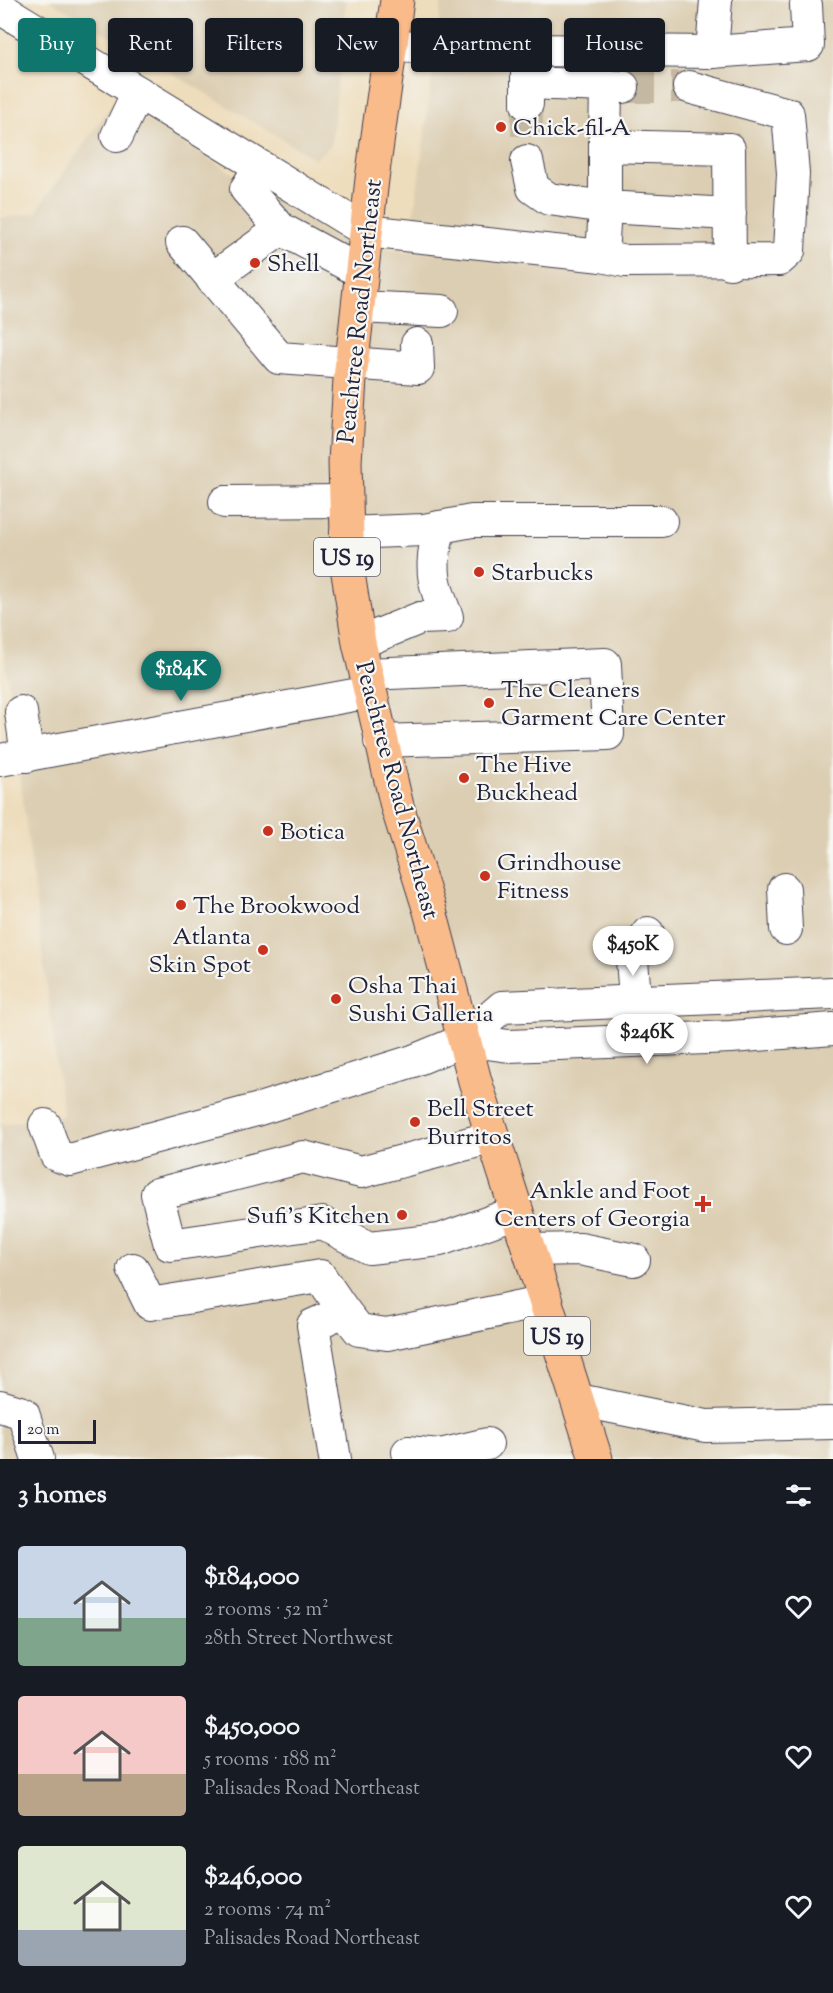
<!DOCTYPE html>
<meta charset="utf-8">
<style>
:root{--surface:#171b24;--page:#242831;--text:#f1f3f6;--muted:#9ea1a6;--accent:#0f766e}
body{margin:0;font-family:"Sorts Mill Goudy",serif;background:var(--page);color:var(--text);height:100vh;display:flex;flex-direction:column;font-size:22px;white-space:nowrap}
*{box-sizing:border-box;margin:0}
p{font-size:20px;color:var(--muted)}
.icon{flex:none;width:33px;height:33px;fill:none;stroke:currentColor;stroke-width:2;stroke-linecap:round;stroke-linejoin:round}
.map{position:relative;height:1459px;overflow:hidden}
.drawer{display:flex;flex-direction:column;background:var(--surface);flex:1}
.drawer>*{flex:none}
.banner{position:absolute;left:18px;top:18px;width:798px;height:54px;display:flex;gap:12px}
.scale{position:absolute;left:18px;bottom:15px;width:78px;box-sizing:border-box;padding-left:6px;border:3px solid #22223b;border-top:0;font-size:16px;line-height:21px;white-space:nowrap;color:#22223b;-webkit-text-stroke:4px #f6f6f2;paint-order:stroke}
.price{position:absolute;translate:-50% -51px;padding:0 14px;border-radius:21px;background:#fff;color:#222;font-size:20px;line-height:39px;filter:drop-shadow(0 2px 3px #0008)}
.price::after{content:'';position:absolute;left:50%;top:36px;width:18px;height:14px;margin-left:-9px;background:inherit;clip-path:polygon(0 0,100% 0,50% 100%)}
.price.active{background:var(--accent);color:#fff}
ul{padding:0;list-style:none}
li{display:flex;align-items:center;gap:18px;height:150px;padding:0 18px}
li span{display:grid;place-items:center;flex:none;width:168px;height:120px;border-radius:6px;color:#555}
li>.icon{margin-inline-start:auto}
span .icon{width:72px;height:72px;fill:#fffc;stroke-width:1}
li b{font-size:26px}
h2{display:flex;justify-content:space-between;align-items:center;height:72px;padding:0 18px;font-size:26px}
.tag{padding:0 21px;border-radius:6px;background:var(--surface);box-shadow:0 2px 4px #0004;font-size:21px;line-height:54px}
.tag.active{background:var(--accent);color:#fff}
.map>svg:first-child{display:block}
</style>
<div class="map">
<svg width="833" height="1459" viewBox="0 0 833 1459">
<rect width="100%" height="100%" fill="#f6f6f2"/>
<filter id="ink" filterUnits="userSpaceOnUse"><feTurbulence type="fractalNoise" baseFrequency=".0167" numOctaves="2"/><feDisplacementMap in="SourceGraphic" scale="12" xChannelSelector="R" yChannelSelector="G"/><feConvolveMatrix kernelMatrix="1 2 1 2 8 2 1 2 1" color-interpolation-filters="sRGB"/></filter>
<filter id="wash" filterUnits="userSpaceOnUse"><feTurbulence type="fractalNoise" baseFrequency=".008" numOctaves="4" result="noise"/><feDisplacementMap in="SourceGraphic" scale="24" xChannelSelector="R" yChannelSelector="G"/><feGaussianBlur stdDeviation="1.35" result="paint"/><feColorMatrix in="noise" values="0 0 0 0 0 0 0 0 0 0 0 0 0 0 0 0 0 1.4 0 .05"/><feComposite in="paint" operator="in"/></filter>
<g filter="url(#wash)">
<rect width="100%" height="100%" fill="#eeddbc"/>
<g fill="#dcceb2">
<polygon points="50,0 346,0 331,145 315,159"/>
<polygon points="442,0 833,0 833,1459 0,1459 0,1124 63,1116 0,620 0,218 35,213 115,100 334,237 409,253"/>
</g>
</g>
<g filter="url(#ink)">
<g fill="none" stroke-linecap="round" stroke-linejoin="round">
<g stroke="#c5b8a2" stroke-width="32" stroke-dasharray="32 16" stroke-linecap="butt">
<polyline points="623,87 689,87"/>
<polyline points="527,104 527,161"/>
</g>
<g stroke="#413e4e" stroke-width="34">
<g id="minor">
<polyline points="0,8 366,231 602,256"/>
<polyline points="390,46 527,50 527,104"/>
<polyline points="527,50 712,52 808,45 806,5"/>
<polyline points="712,52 716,0"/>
<polyline points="527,83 606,86"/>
<polyline points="117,136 138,92"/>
<polyline points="605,146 606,86 623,87"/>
<polyline points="527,161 533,188 549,199 605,207 602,256 625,261 779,260 789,251 793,173 788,114 689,87"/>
<polyline points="260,167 246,189 281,229 361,272"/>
<polyline points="730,214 605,207 605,146 729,149 730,263"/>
<polyline points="182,242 279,358 418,368 417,344"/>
<polyline points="212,279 281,229"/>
<polyline points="358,307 442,311"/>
<polyline points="225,502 346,501"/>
<polyline points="346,533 424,530 472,521 661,521"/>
<path d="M359 643 420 618 447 617C432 581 429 565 440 527"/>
<polyline points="366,674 605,664 608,734 380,741"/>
<polyline points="21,712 27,756"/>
<polyline points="0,760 370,692"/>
<polyline points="784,889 786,929"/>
<polyline points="637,1022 632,960 648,933"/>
<polyline points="464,1040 509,1046 731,1037 833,1029"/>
<polyline points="45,1125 56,1155 70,1160 256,1110 413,1061 464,1040 502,1007 833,993"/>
<polyline points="493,1137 361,1172 303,1157 157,1194 170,1245 322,1223 369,1248 440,1240 517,1212"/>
<polyline points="529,1250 580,1249 634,1260"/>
<polyline points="133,1269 150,1304 320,1276 344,1311 313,1325 335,1459"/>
<polyline points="344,1311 359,1330 387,1334 546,1301"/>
<polyline points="578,1400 706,1426 833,1423"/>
<polyline points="0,1406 23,1413 38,1459"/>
<polyline points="408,1452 440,1455 487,1444"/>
</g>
</g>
<g stroke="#413e4e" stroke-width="35">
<polyline id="highway" points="397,0 372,179 350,379 345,462 348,573 359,643 397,806 430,911 475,1081 596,1459"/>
</g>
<use href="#minor" stroke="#fff" stroke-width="32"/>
<use href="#highway" stroke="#fabb8b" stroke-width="33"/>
</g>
</g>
<g fill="#c8321e" stroke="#f6f6f2" stroke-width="2">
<circle cx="501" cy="127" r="6"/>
<circle cx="255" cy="263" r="6"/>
<circle cx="479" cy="572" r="6"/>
<circle cx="489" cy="703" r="6"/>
<circle cx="464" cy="778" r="6"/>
<circle cx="268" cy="831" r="6"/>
<circle cx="485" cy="876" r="6"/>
<circle cx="181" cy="905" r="6"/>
<circle cx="263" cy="950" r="6"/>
<circle cx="336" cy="999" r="6"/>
<circle cx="415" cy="1122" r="6"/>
<path d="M700 1195h6v6h6v6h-6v6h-6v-6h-6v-6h6z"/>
<circle cx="402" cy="1215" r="6"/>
</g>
<g text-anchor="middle" stroke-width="4.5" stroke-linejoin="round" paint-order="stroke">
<g fill="#f6f6f2" stroke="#626272" stroke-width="1.5">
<rect x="314" y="538" width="66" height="38" rx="4.5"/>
<rect x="524" y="1317" width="66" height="38" rx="4.5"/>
</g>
<g font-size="22" font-weight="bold" fill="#22223b">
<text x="347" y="565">US 19</text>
<text x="557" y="1344">US 19</text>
</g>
<g font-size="24" fill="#22223b" stroke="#f6f6f2" text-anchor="start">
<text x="513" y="135">Chick-fil-A</text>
<text x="267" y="271">Shell</text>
<text x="491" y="580">Starbucks</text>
<text x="501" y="697">The Cleaners<tspan x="501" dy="28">Garment Care Center</tspan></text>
<text x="476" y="772">The Hive<tspan x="476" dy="28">Buckhead</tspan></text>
<text x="280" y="839">Botica</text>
<text x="497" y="870">Grindhouse<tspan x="497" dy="28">Fitness</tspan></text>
<text x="193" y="913">The Brookwood</text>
<text x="251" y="944" text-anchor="end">Atlanta<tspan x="251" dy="28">Skin Spot</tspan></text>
<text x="348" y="993">Osha Thai<tspan x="348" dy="28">Sushi Galleria</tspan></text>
<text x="427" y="1116">Bell Street<tspan x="427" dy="28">Burritos</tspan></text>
<text x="690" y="1198" text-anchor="end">Ankle and Foot<tspan x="690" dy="28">Centers of Georgia</tspan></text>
<text x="390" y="1223" text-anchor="end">Sufi's Kitchen</text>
</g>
<g font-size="24" fill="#22223b" stroke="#f6f6f2">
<text transform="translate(359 311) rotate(-84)" y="8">Peachtree Road Northeast</text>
<text transform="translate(398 790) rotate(75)" y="8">Peachtree Road Northeast</text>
</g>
</g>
</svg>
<div class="scale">20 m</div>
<b class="price active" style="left:181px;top:702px">$184K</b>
<b class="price" style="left:633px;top:977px">$450K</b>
<b class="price" style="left:647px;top:1065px">$246K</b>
<div class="banner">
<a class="tag active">Buy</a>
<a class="tag">Rent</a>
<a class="tag">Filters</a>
<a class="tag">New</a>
<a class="tag">Apartment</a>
<a class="tag">House</a>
</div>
</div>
<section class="drawer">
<h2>3 homes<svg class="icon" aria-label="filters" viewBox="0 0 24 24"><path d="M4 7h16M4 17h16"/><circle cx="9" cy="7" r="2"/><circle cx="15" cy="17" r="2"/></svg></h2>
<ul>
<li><span style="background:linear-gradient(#c9d6e8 60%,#7fa58c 0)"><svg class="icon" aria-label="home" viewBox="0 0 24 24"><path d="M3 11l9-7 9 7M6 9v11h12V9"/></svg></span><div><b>$184,000</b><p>2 rooms · 52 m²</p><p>28th Street Northwest</p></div><svg class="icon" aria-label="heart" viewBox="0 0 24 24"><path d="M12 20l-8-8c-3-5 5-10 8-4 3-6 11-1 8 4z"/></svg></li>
<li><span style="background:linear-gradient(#f6c9c9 65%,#b9a48a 0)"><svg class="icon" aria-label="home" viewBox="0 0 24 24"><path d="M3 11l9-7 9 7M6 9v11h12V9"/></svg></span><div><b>$450,000</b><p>5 rooms · 188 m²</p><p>Palisades Road Northeast</p></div><svg class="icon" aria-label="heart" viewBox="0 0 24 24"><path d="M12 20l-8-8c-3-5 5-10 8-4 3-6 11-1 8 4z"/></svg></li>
<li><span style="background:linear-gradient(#dfe7d0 70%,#9aa5b1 0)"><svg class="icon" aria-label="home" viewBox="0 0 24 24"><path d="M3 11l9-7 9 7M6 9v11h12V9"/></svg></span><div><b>$246,000</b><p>2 rooms · 74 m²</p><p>Palisades Road Northeast</p></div><svg class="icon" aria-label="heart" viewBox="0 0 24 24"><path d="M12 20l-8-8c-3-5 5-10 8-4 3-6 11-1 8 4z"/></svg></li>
</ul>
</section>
